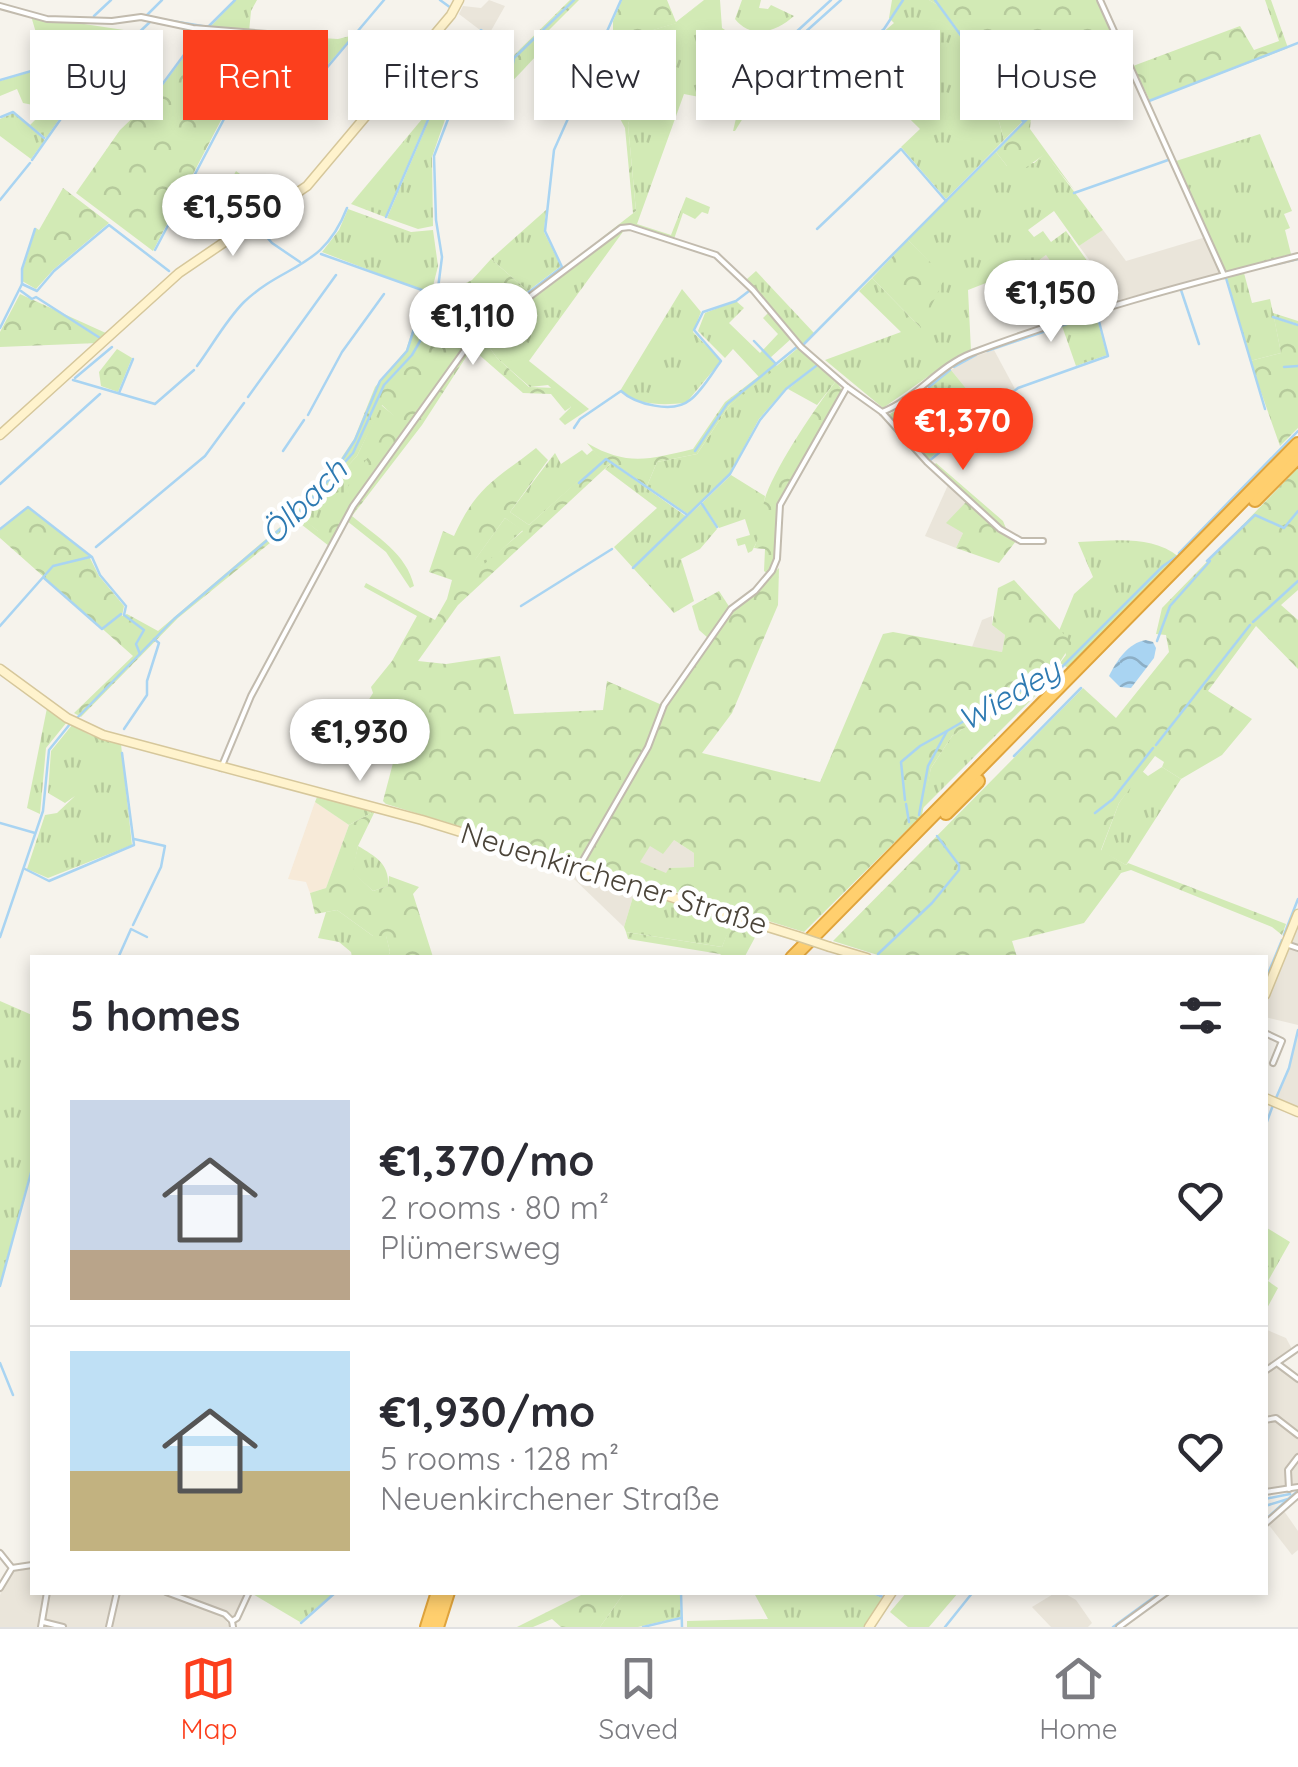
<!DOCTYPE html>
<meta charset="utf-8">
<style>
:root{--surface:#fff;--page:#f2f2f3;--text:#2b2b33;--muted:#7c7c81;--line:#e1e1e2;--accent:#fc3f1d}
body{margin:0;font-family:Quicksand,sans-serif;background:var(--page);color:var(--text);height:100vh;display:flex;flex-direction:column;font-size:38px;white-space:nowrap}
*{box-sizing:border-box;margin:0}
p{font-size:32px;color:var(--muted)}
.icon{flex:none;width:55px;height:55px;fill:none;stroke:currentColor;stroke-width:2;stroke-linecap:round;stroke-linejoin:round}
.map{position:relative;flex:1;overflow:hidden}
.details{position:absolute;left:30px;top:955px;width:1238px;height:640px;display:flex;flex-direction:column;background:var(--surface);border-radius:0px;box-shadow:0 5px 15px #0003}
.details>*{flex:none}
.hud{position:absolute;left:30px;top:30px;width:1240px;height:90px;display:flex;gap:20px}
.price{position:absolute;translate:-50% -85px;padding:0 22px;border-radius:35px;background:#fff;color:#222;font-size:32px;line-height:65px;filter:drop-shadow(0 2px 5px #0008)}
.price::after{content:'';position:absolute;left:50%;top:60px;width:30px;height:22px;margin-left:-15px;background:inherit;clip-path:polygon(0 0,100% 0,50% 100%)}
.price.on{background:var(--accent);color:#fff}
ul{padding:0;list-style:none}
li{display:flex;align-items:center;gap:30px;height:250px;padding:0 40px}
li+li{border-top:2px solid var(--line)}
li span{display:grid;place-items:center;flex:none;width:280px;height:200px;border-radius:0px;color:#555}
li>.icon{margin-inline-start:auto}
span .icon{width:120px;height:120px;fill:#fffc;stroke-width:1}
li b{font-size:42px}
h2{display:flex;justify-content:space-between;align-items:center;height:120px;padding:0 40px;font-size:42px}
.tag{padding:0 35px;border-radius:0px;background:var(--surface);box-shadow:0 5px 15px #0003;font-size:35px;line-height:90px}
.tag.on{background:var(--accent);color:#fff}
.tab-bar{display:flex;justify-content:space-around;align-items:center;height:140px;border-top:2px solid var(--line);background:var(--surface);font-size:28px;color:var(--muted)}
.tab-bar a{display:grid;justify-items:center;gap:5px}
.tab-bar .on{color:var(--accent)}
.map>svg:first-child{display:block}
</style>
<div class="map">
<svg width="1298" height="1627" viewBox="0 0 1298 1627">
<defs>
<pattern id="grass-tufts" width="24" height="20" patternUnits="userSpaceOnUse" patternTransform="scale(2.5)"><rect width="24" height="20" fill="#d2eab5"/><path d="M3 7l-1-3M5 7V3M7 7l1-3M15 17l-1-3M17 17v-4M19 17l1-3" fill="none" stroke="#b6ca9c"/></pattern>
<pattern id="forest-crowns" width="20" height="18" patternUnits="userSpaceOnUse" patternTransform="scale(2.5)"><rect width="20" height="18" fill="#d2eab5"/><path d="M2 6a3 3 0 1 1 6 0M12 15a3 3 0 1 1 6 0" fill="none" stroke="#b6ca9c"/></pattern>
<pattern id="water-waves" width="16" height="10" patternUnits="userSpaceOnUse" patternTransform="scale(2.5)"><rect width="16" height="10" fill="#a9d4f2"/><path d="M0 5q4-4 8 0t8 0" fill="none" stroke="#8caec5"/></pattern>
</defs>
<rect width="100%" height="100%" fill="#f6f3ec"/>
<g fill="#eae5da">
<polygon points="489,0 505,6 488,36 459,14 463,6 481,8"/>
<polygon points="1103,230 1126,261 1206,237 1221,273 1119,300 1079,246"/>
<polygon points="1046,255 1080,278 1084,276 1090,285 1100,279 1115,303 1057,322 1031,286 1042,277 1034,264"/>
<polygon points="994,350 1015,389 986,413 951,370 970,358"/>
<polygon points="929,388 949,408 923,431 916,423 921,415 907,404"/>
<polygon points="948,485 966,502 963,533 956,548 925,536"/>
<polygon points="992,616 992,625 1005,635 1002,652 972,647 982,620"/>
<polygon points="674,840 694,853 694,867 670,868 666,874 639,862 650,845"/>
<polygon points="577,871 635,890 624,927 574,879"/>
<polygon points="1298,919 1298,1025 1265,1017 1265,1000"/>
<polygon points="1298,1032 1298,1108 1276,1099 1289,1067"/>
<polygon points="1265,1329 1286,1338 1292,1349 1265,1368"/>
<polygon points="1277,1367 1298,1382 1298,1484 1265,1489 1265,1374"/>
<polygon points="1284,1511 1298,1531 1298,1550 1292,1555 1268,1524"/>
<polygon points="27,1566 32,1567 32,1592 115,1593 107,1627 0,1627 0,1595 8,1574"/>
<polygon points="119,1593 163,1594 223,1616 230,1627 112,1627"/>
<polygon points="174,1593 246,1593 233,1617"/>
<polygon points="1055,1593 1064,1593 1076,1600 1092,1623 1088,1627 1051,1627 1032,1607"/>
</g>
<polygon fill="#f7ead8" points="315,802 349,825 326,888 310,893 306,882 288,879"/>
<g fill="url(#grass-tufts)">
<polygon points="236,0 257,0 251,11 249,32 209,28"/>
<polygon points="704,0 720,0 722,28 745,43 735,104 684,94 637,224 671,235 686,197 710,207 708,214 702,212 695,219 683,213 674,239 625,225 600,239 636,211 628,125 633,105 613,42 676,23"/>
<path d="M742 0H761L759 8 768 9 771 5 794 16C776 32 752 40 735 19Z"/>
<polygon points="892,0 929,0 938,5 986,73 1004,140 946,199 901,147 920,129 863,73 878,63 863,49 894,23 889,18"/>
<polygon points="31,16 124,30 131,38 108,61 97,57 107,62 85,82 46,138 30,125 40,115 38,106 23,103 17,89 0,96 0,81 74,59 46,66"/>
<polygon points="1113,36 1131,76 1033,107 1097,62"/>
<polygon points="783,53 735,131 733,131 743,89"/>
<polygon points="433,106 385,217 351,204"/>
<polygon points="435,106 448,111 432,157 433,226 418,229 387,218"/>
<polygon points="13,113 45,140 31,159 0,136 0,119"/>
<polygon points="1260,134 1292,211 1284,214 1290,228 1285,230 1291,254 1225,272 1176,161"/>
<polygon points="996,152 1007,166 1034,163 1045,153 1103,230 1079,246 1054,211 1028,230 1034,237 1043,231 1051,242 1066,231 1100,279 1090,286 1083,276 1070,287 1046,255 1034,264 1043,277 1031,286 1019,270 968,290 971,351 959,355 883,408 825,360 901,332 859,291 872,278 920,327 944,277 908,240"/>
<polygon points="348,209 411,232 433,230 438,266 431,294 322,252 339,230"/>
<polygon points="546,210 544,232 561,266 528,291 491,259"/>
<polygon points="625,229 529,361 589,409 565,425 559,419 571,407 548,385 530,387 497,358 482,337"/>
<polygon points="756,271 814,333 803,344 747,279"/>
<polygon points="1244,273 1252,303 1270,299 1273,313 1298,321 1298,324 1274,317 1281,353 1250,361 1227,278"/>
<path d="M682 289 701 312 693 332 721 361 686 403C663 405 639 406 620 391Z"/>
<polygon points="736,301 744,308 729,323 760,353 778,334 763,318 769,312 792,338 770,358 775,364 759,377 733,349 725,358 698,331 705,313"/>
<polygon points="1096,315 1107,355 1076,366 1062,326"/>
<polygon points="798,348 816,365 785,389 759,419 729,475 688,514 647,486 657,462 697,454 729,406"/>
<polygon points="817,366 836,381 817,405 788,389"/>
<polygon points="951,370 986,413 928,460 888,415 907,404 922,415 916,423 923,431 936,423 949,408 929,388"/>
<polygon points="381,405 396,417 319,532 300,517 357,456"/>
<polygon points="582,450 587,455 593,450 602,460 529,525 510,512 555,453 561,464"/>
<polygon points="611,463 687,517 701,504 717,529 700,549 681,559 694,601 674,613 614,547 657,508 605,469"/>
<polygon points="731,475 765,496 761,534 752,551 748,553 745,544 738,546 736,539 750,535 745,519 719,528 702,503"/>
<polygon points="505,518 523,530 483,567 474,561"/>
<path d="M1078 542C1112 541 1151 534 1179 557L1068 668 1060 663 1066 655 1059 631 1074 594 1093 577Z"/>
<polygon points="1056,668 1061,670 922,809 931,768 952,736"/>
<polygon points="47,708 67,722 46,748 40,814 27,808"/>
<polygon points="72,725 90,735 121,744 132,845 48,878 27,869 45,815 57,813 75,796 65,803 48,793 51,751"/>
<polygon points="1162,767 1181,779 1126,865 1101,851 1119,803 1142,771 1148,776"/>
<polygon points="317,797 375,811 349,825 315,802"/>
<path d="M358 846C375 856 390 864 388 886L373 891 352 872Z"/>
<polygon points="635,890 732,923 722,947 626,932 624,927"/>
<polygon points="337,910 373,936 386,935 390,952 388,957 352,957 351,952 339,942 318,938 326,912"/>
<polygon points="0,1001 32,1015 32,1166 0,1284"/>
<polygon points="1267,1228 1290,1242 1268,1281 1278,1288 1265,1312"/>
<polygon points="868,1592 882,1598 864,1627 687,1627 687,1621 768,1619 754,1593"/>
<polygon points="251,1593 251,1592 334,1593 300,1622"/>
<polygon points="624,1593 680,1593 681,1617 638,1627 600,1627"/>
</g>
<g fill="url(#forest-crowns)" fill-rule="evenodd">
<path d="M570 0H579L540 39 539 53C516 76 498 104 464 105L458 113 446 105 498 48 508 61Z"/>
<polygon points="622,0 667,0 676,22 704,0 677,23 613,42 613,21"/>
<polygon points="929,0 1097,0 1113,36 1097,62 1033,107 1032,112 1004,140 986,73 938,5"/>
<polygon points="1265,0 1271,0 1288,48 1150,101 1133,66 1240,26 1254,50 1279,41"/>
<polygon points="203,31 338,39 354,35 292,105 287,105 291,67 268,58 256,78 231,101 153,251 76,193 120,130 144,107 146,108"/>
<polygon points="795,31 747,76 743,76 748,40 773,40"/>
<polygon points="620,68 633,106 628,125 636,211 633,213 625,128 606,92"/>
<polygon points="1031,116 1030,129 1075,191 1045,154 1021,171 1007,166 996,152"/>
<polygon points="236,171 277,202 250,221 222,197"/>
<polygon points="63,188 109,223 53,270 36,289 22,281 23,269 36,228 39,230"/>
<polygon points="908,240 945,277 921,328 872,278"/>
<polygon points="491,259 528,291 484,324 454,289 472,280"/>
<path d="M448 286 451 296 453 295 482 327 470 339 351 505 329 546 297 521 178 618 81 717 74 713 133 656 0 538V530L24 509H30L88 554 99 576 124 606 122 616 127 614 158 631 293 516 334 469 354 439 375 387 406 350 424 294 430 296 433 287ZM382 405 395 417 318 531 301 517 357 456Z"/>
<polygon points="20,294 108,334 98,343 0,347 0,332"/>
<polygon points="1274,318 1298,326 1298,428 1280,446 1250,361 1281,353"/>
<polygon points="482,337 497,358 529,387 556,388 571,407 565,411 551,394 523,393 477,353 474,346"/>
<polygon points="117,349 132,358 118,392 101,386 99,372"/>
<path d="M465 352 468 354 422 425 352 516C376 536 407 554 414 586L410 588 386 552 347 521Z"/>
<path d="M775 364 778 367 729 406 697 454 657 462 647 486 612 462 458 605 418 661 446 664 500 656 514 714 603 710 607 681 662 705 646 746 578 862 386 804 383 801 393 763 385 721 368 711 346 747 341 744 373 693 371 687 392 661 417 616 364 587 366 583 435 620 447 599 452 580 429 572 443 531 454 536C476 487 495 480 536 448L548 460 510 512 529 525 601 460 587 443C628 467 650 459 693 449L725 402ZM505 518 523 531 482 566 475 560Z"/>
<path d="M836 381 842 390 778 505 775 560 768 574 764 571 765 549 754 548C763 530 760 512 766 495 778 463 815 408 836 381Z"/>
<polygon points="936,463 1003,521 1010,538 1016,541 999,563 956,548 963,533 946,523 966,502 930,469"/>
<polygon points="1298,468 1298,590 1281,605 1298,620 1298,669 1256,626 1208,691 1252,719 1222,755 1181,779 1162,767 1164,762 1155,756 1119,803 1101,850 1126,865 1128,863 1286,924 1282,935 1272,927 1131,870 1121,873 1084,923 1012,941 1017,957 884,957 833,941 1083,688 1116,718 1169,652 1166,635 1156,634 1162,608"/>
<path d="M779 568 778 605 732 713 702 753 820 782 883 634 893 632 1002 652 1005 635 992 625 998 588 1014 580 1072 643 1056 668 952 736 931 768 922 815 804 932 583 863 650 747 666 706 734 608ZM674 840 694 853V867L669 868 666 873 640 862 650 846 663 854Z"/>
<polygon points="719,591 730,608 708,638 699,630 692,606"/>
<polygon points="375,811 358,846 353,872 373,891 388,886 389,876 419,887 413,894 433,957 388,957 390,952 386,936 373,936 337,910 315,914 310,893 326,888 349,825"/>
<polygon points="712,912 760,928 744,958 724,957 720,954 628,939 626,932 722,947 731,923 709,914"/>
<polygon points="587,1592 624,1593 600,1627 561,1627 552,1619 533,1627 517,1627"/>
</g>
<polygon fill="#d2eab5" points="906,1593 906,1592 958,1593 929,1627 908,1627 890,1612"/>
<g fill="url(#water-waves)">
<polygon points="486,284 507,301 487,317 473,304"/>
<polygon points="445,295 476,324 472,329 463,327 463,332 453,341 434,318 440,298"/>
<path d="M1146 640 1153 642 1156 648 1154 658 1131 688 1120 687 1109 676C1117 660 1128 643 1146 640Z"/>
</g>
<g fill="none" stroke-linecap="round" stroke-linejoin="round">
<g stroke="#a9d4f2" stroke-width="2.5">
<polyline points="440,0 451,8"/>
<polyline points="935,0 1023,121"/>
<polyline points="147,15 162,0"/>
<polyline points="94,16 111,0"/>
<polyline points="154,18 208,27 235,0"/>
<polyline points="481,30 493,42 505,64 511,66"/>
<polyline points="794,34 831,0"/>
<polyline points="792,44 841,0"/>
<polyline points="863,72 877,62 862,48 884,29 903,0"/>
<polyline points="0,80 90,54 108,62"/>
<polyline points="1149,101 1298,43"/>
<polyline points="799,104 862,49"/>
<path d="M147 105 192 44C221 32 247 58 272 56L274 61"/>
<polyline points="1,117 13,112 44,138"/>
<polyline points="32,160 86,83 151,21"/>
<polyline points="1074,193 1171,159"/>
<polyline points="0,200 30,163"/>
<polyline points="386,217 434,106 450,110"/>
<polyline points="259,228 272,243 300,262"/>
<polyline points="817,229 901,149 946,201"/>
<polyline points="155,250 233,102 257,79 269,61 289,68 285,107 293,108 384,0"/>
<polyline points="321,254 436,295"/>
<polyline points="1264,267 1298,259"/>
<polyline points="1226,278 1265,409"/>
<polyline points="22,284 37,291 54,271 109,225 169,271"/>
<polyline points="1194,285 1241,273"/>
<polyline points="1181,290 1199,344"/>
<polyline points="21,291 32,299 36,297 100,338"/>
<polyline points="1102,312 1114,308"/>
<polyline points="478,316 487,324 562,267 545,231 554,150 621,0"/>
<polyline points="1273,317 1298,325"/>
<polyline points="0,328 22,284 22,269 35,229"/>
<polyline points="754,341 776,364"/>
<polyline points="804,344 1036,110 1131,77"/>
<polyline points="987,351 1096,314"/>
<path d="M197 366C212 346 226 320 244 302 285 263 323 270 347 208"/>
<polyline points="954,367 976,355"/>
<polyline points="1284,367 1298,366"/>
<polyline points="75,378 112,347"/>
<polyline points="73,380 155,404 194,370"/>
<polyline points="929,387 950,370"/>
<polyline points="119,393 133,359"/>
<polyline points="248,397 336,275"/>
<polyline points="308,415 342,352 384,294"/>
<path d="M574 428 580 419 621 391C635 404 673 414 690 400 702 391 712 373 721 361L694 330 703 312 736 301 749 291"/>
<polyline points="283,451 304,420"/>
<polyline points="695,451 727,404 798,346"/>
<polyline points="929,461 1018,388 1108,356 1097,314"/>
<polyline points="337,468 355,440 380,381 407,351 425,294"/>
<polyline points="579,483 606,459 686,514"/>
<polyline points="0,484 100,394"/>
<polyline points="702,504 717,527"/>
<polyline points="0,529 28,507 92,557 100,575 126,606 124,615 144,630 136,644 140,654"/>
<polyline points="96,547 205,456 244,403"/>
<polyline points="1179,553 1298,431"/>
<polyline points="1207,561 1255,515 1284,528 1298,511"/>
<polyline points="633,568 730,474 760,420 786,389 816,366"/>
<polyline points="44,578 102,629 121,614"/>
<polyline points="521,606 612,549"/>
<polyline points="1253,622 1298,581"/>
<polyline points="0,626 53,566 90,557"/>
<polyline points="1157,641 1170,606 1210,561"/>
<polyline points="270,665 293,623"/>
<polyline points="76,719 174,619 297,515 353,453 384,385 412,355 423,336 437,296 442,257 436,220 434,156 450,114 463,100 486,99 492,95 511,74 514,58 574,0"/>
<polyline points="124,729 147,695 147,681 159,643 154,639"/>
<polyline points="1156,745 1250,625"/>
<polyline points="1014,756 1081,688"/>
<polyline points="905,800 901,762 920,746 947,731"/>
<polyline points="906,804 909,822"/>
<polyline points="1095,813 1113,799 1153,748"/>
<polyline points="919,815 928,766 947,731 1000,700 1014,696 1055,662 1061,668 1163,566 1179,555"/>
<polyline points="0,823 35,833"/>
<polyline points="25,869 49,881 134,845 122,753"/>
<polyline points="133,925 161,867 165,846 134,839"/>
<polyline points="1284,935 1298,899"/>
<polyline points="0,937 43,811 49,750 70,724"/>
<polyline points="878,954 932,903 959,870 959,865 937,836"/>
<polyline points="118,958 131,929 147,937"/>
<polyline points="1265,981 1282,940"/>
<polyline points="1276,1098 1289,1068 1298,1030"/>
<polyline points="1265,1127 1273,1105"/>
<polyline points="0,1286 32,1169"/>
<polyline points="0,1363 13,1395"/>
<polyline points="1265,1499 1290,1494"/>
<polyline points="1265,1506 1288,1499 1298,1491"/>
<polyline points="1265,1520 1287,1500"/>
<polyline points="681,1592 682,1627"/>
<polyline points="871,1592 883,1597"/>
<polyline points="301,1623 336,1592"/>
<polyline points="643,1627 681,1618"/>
<polyline points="945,1627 973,1592"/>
<polyline points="1113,1627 1161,1592"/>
</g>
<g stroke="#c2bbae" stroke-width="8">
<g id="street">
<polyline points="1100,0 1224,275"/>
<polyline points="0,6 47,19 112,21 141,17 193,28 267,34"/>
<path d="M882 412C916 399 938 366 972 353 1078 313 1188 284 1298 256"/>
<polyline points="221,768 251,696 353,506 472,340 621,228 630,227 716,255 753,290 801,347 847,387 882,412 927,462 1000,529 1021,541 1043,541"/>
<polyline points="579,867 648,747 664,705 731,609 755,591 772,571 777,559 780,505 847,387"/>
<polyline points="1286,944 1298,948"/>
<polyline points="1265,1033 1282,1041 1273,1063"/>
<polyline points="1278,1364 1298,1379"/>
<polyline points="1265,1371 1298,1348"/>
<polyline points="1265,1420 1276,1418 1298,1435"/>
<polyline points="1289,1489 1288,1470 1298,1457"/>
<polyline points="1265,1492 1298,1487"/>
<polyline points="1265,1524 1298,1495"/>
<polyline points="0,1553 12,1568"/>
<polyline points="0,1588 12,1568 32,1565"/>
<polyline points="166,1592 225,1614 232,1621"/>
<polyline points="43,1622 63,1627"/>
<polyline points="41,1627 47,1592"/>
<polyline points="109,1627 117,1592"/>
<polyline points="233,1627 232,1621 237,1618 249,1592"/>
<polyline points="1119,1627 1167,1592"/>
</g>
</g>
<g stroke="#d6c79b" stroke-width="11">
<g id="secondary">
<polyline points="0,435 179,273 307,186 451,15 459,0"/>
<polyline points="0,669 67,718 103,735 422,820 797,936"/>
<polyline points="830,947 867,958"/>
<polyline points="1265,995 1298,914"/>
<polyline points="1265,1098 1298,1112"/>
<polyline points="869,1627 892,1592"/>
</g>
</g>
<g stroke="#e0a43c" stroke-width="16">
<g id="highway">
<polyline points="1255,500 1298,457"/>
<polyline points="946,813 978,781"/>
<polyline points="792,958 1298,444"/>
<polyline points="427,1627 438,1592"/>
<polyline points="437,1627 448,1592"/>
</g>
</g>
<use href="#street" stroke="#fff" stroke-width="4"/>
<use href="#secondary" stroke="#fff3cd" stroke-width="8"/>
<use href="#highway" stroke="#ffcf6e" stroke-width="12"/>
<g stroke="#d6c79b" stroke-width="11" stroke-linecap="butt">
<polyline id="secondary-bridge" points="797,936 830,947"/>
</g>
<use href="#secondary-bridge" stroke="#fff3cd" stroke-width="8"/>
</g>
<g text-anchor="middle" stroke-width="9" stroke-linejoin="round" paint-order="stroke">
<g font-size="30" fill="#4b4439" stroke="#fff">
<text transform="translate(614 879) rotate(17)" y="10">Neuenkirchener Straße</text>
</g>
<g font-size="32" font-style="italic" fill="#2e7ab2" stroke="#fff">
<text transform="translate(304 502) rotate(-45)" y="11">Ölbach</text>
<text transform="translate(1009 695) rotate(-30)" y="11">Wiedey</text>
</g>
</g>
</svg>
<b class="price" style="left:233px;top:259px">€1,550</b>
<b class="price" style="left:1051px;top:345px">€1,150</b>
<b class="price" style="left:473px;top:368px">€1,110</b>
<b class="price on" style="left:963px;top:473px">€1,370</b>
<b class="price" style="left:360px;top:784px">€1,930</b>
<div class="hud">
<a class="tag">Buy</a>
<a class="tag on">Rent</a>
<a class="tag">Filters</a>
<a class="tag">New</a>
<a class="tag">Apartment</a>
<a class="tag">House</a>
</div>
<section class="details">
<h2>5 homes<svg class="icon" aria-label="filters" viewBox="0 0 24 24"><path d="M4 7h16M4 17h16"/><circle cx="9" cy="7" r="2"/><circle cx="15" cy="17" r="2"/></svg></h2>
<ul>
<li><span style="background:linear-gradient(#c9d6e8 75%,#b9a48a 0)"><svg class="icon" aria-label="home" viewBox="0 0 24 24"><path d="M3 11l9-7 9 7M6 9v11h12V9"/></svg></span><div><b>€1,370/mo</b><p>2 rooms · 80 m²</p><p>Plümersweg</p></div><svg class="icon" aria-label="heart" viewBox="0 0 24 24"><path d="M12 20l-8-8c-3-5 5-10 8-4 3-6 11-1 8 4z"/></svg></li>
<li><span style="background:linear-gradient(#bfe0f5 60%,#c2b280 0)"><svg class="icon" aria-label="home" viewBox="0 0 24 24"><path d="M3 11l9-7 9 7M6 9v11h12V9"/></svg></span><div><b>€1,930/mo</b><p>5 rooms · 128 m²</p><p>Neuenkirchener Straße</p></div><svg class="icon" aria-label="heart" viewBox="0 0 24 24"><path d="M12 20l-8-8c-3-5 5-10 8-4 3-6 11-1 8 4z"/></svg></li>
</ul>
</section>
</div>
<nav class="tab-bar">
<a class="on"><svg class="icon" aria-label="map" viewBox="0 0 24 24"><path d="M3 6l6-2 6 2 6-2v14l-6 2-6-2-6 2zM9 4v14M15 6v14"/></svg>Map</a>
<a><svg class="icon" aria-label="saved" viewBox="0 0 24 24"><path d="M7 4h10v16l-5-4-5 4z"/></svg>Saved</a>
<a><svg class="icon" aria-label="home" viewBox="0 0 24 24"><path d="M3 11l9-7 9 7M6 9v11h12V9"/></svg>Home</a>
</nav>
